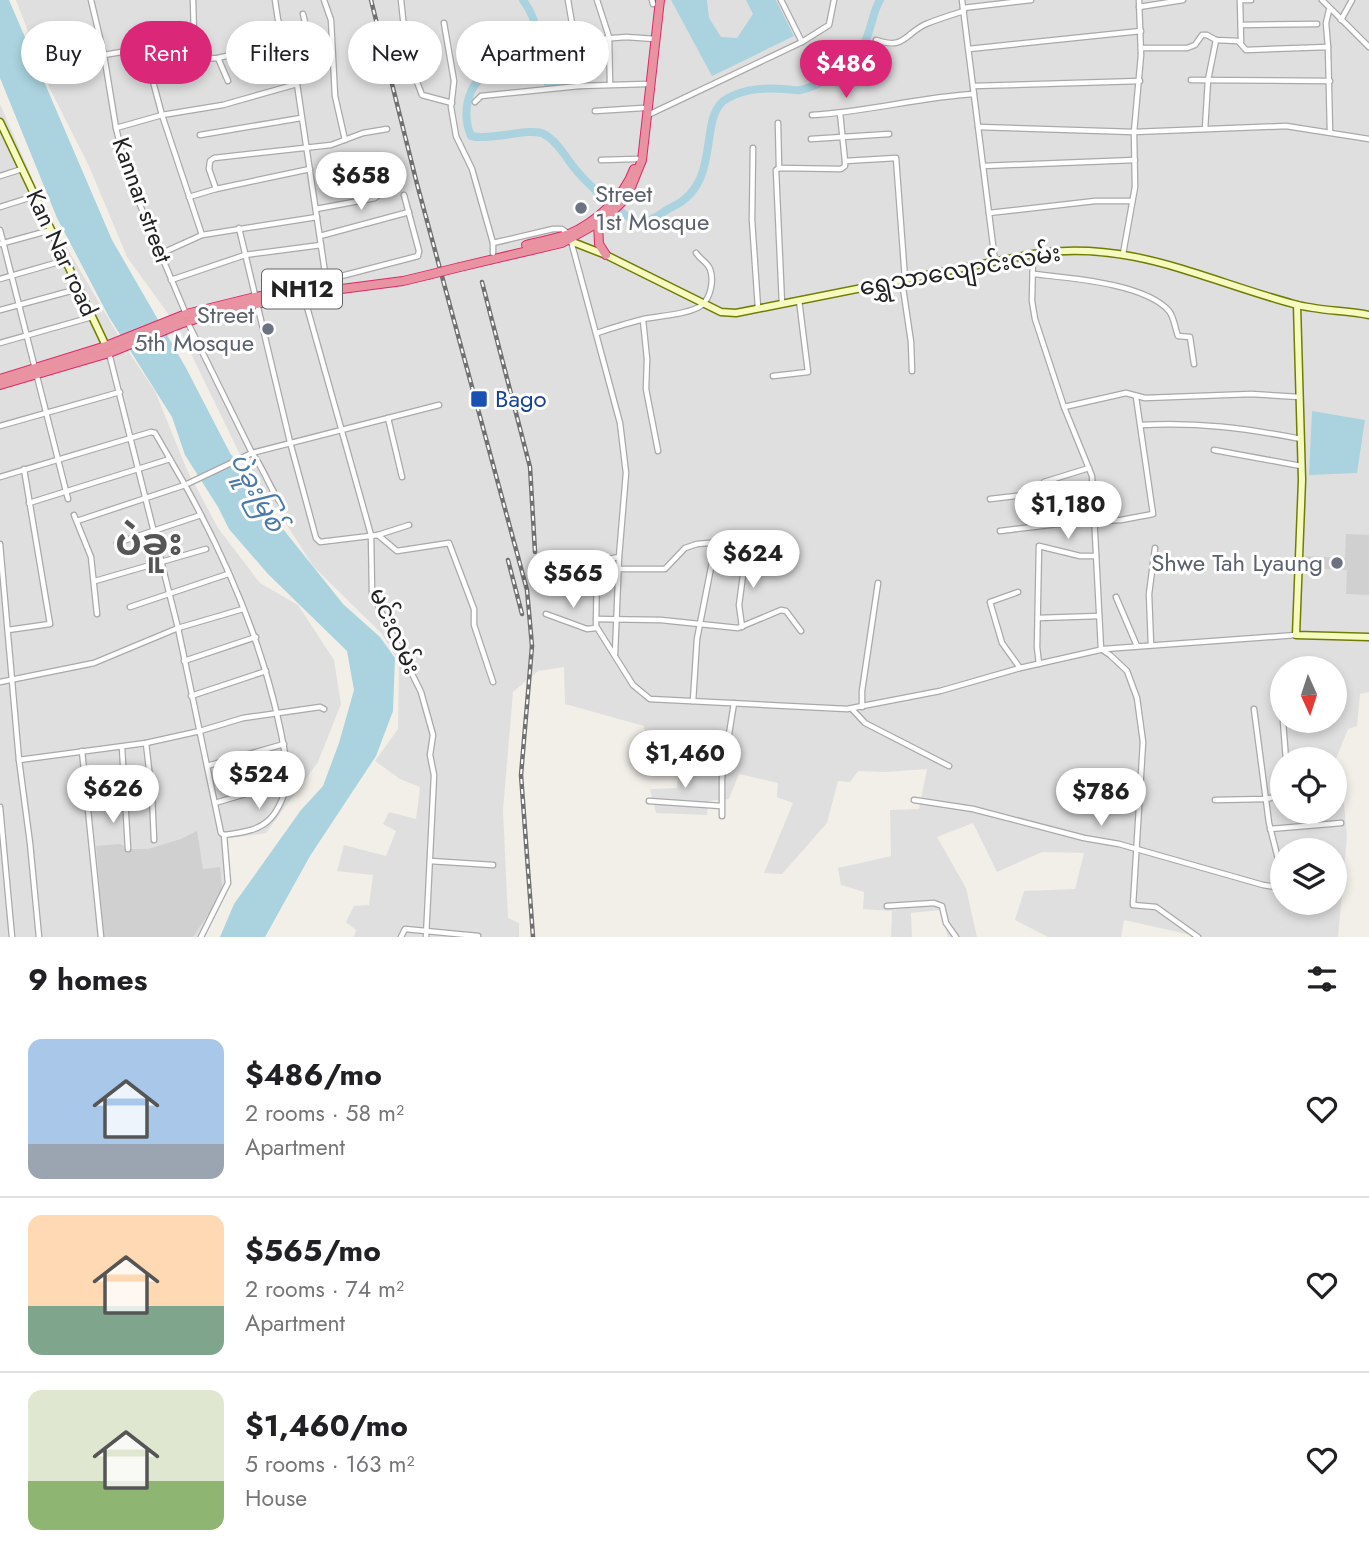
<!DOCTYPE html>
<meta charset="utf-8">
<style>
:root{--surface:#fff;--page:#f6f6f6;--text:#202124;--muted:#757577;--line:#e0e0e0;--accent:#db2777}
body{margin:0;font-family:Jost,"Noto Sans Myanmar",sans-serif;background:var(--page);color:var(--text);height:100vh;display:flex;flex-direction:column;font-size:26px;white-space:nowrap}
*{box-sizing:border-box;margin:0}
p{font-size:23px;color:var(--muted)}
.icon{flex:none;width:38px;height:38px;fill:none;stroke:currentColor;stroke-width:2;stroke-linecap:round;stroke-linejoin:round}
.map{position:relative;height:937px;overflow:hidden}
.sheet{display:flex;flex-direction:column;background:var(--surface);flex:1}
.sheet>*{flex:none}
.guide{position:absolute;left:21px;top:21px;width:700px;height:63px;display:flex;gap:14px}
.needle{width:46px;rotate:177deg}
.fabs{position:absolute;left:1270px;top:656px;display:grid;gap:14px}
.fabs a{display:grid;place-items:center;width:77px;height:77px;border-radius:50%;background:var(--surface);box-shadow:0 4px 10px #0003;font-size:35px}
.price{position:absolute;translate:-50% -60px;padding:0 16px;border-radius:24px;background:#fff;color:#222;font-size:23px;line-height:46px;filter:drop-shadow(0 2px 4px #0008)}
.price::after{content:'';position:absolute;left:50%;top:42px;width:21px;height:16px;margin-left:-10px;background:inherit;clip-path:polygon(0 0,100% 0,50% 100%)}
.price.current{background:var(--accent);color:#fff}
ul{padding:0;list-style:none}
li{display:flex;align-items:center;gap:21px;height:175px;padding:0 28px}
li+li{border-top:2px solid var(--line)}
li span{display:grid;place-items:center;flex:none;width:196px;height:140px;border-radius:14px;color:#555}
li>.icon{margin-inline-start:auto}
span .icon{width:84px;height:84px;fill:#fffc;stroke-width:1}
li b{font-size:30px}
h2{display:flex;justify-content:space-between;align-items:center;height:84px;padding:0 28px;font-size:30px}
.pill{padding:0 24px;border-radius:32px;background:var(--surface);box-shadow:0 4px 10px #0003;font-size:24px;line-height:63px}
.pill.current{background:var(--accent);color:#fff}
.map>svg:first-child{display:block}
</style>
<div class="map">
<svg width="1369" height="937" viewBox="0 0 1369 937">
<rect width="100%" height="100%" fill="#f2efe9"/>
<g fill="#e0dfdf" fill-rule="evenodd">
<path d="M16 0H1369V692L1360 694 1357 726 1348 729 1335 761 1283 760V812H1335V795L1344 803 1347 837 1338 937H1200L1124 920 1121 937H1048L1015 920 1024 891 1075 889 1084 853 1042 852 997 872 973 823 937 837 966 888 977 937H948L941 910 911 913 912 937H891L892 911 863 909 864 892 841 885 838 868 891 856 890 810 919 809 927 769 885 772 858 771 850 782 838 781 827 823 782 874 764 873 793 803 777 797 778 783 739 774 729 799 708 801 707 815 656 813 650 789 677 788 681 749 647 744 644 726 565 704 564 667 538 671 513 692 503 810 508 918 519 923V937H354L356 930 346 922 354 906 369 905 373 875 337 871 344 845 386 856 396 831 383 824 389 812 416 819 420 787 400 779 375 761 398 729 399 662 382 634 313 566 287 525 248 471 179 329 127 257 89 166 50 89ZM1283 668H1335V721H1283ZM1283 850H1335V903H1283Z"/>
<polygon points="0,104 50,219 124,345 155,391 187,470 218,528 260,583 298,605 334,660 341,704 318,762 266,833 224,839 230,887 197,937 0,937"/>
</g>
<g fill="#d0d0d0">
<polygon points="1346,534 1369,535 1369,595 1346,594 1347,570 1305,568 1305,556 1345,558"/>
<polygon points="197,831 203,869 220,867 222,887 220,897 193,937 104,937 96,846 120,844 131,849 148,849 181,839"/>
</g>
<g fill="#aad3df">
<polygon points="0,0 9,0 112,240 186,368 230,453 253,484 271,514 343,604 380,637 395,658 393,711 376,756 310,856 265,937 220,937 234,904 301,810 323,786 339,743 354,690 347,651 268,574 229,529 218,507 185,455 172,417 109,317 57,218 0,78"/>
<polygon points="671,0 707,0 709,18 721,37 737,38 753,14 746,0 776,0 794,36 712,76"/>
<polygon points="555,47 571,49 576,85 545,88 542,78 546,51"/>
<polygon points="1312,411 1365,420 1357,473 1309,475"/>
</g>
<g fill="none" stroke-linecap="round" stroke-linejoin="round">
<path stroke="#aad3df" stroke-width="8" d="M523 0C539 23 543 42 518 60 514 63 509 68 504 69 499 71 493 70 488 73 466 85 462 115 471 136 491 141 530 127 544 134 558 142 566 158 576 170 585 181 627 222 641 222 654 221 663 211 674 206 724 181 696 114 728 98 746 88 765 88 785 89 789 89 796 91 800 90 823 86 846 65 861 48 872 34 871 14 880 0"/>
<g stroke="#a9a9a9" stroke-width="7">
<g id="street">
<polyline points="91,0 104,55 116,128 127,174 186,314"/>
<polyline points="275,0 278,20 288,41 297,84 327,286"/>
<polyline points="324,0 331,20 335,96 345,140"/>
<polyline points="401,0 407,56 422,95 452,103"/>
<polyline points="568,0 575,41 579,86"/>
<polyline points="597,0 609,37 610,84"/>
<polyline points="652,0 653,4"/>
<polyline points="781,0 802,42"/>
<polyline points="962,0 995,261"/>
<polyline points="1240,0 1241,42"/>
<polyline points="1243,0 1251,0"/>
<polyline points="1322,0 1369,47"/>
<polyline points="1139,7 1183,0"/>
<polyline points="963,8 1031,0"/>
<polyline points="1341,20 1352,0"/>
<polyline points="444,23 454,81 451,107 456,136 472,169 493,243 493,253"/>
<polyline points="1241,25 1317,24"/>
<path d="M876 40C905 50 904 34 926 24 938 19 951 15 964 11"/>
<polyline points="575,41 626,37 655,39"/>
<polyline points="1328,47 1326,23 1329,10"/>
<polyline points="144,48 190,39 194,36 193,0"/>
<polyline points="1141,48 1187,48 1195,45 1202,35 1207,35 1216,40 1238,41 1246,50 1328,47 1330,132"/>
<polyline points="969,49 1141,31"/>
<polyline points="104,55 144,48 162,115 202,235"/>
<polyline points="218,58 228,81"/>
<polyline points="148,62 218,58 288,41"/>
<path d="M297 78C312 54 310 42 303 14"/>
<polyline points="1191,80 1330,81"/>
<polyline points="973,86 1140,81"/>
<polyline points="475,102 481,96 579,86 646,84"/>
<polyline points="595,111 643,108"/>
<polyline points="840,113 845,161"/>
<polyline points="648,115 802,42 829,25 834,0"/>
<path d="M812 115C867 112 920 97 974 94"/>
<polyline points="778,123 779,168"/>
<polyline points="978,127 1134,132 1286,126 1369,139"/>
<polyline points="116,128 162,115 223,105 297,84"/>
<polyline points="1205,129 1208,80 1216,40"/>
<polyline points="200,135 301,118"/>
<polyline points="811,139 889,134"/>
<polyline points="753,148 752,220 758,308"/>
<polyline points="601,160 637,159"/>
<polyline points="983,166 1135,160"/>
<polyline points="310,169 216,189 209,169 210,161 214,158 331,145 363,133 387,129"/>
<polyline points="0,176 22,169"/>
<polyline points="189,197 216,189"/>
<polyline points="0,207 35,196"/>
<polyline points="316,209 375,198 377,196 374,175"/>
<polyline points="989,213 1095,201 1132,201"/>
<polyline points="239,228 290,442 316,538 320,542 378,535 397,551 449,543 474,609 474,625 493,682"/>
<polyline points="0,230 68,499"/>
<polyline points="320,236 409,212"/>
<polyline points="571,241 620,423 626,473 619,557 597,561 596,626 633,685 650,699 847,709 940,691 1020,668 1104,649 1296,635"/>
<polyline points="493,243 553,229 562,229 569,234"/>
<polyline points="0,244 51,230"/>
<polyline points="160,254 202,235 317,217"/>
<polyline points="1033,254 1032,301 1035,319 1064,407 1092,476 1101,649 1110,655 1127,671 1137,698 1143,742 1133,905 1156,907 1198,937"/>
<polyline points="1123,254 1135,187 1134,132 1141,55 1139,0"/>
<path d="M1034 274C1068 278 1145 283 1169 311 1174 317 1175 328 1178 336L1190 337 1194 364"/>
<polyline points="0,279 66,260"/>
<polyline points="171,280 245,255 321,245"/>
<polyline points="326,280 418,256 419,251 404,195"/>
<polyline points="902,281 911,342 912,371"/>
<polyline points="302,289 371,535 372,593 421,692 433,735 430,755 434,775 426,937"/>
<polyline points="782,304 776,170 779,168 841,169 845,166 845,161 896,158 905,279"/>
<polyline points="0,310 78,289"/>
<polyline points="643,320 647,359 646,389 658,451"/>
<polyline points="188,323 252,453 439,405"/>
<path d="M597 333C612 328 628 323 644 319 659 316 691 314 702 305 711 297 714 280 710 269 707 262 701 260 696 253"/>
<polyline points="0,343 92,317"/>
<polyline points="109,353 178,628 221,833 224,835 228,883 201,937"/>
<polyline points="773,376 808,372 799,300"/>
<polyline points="1064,407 1126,393 1145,398 1251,394 1300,397"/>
<polyline points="388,418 402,477"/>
<path d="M1141 425C1198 422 1245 428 1301 439"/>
<polyline points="0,426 120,392"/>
<polyline points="1214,450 1301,466"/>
<polyline points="0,477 151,432 155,433 185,485 77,521"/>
<polyline points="990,499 1041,493 1044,482 1089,468"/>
<polyline points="29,503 170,459"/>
<polyline points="74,515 91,557 97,614"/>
<polyline points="1000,531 1067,523 1121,520 1153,514 1136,397"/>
<polyline points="378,535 409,525"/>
<polyline points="117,543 201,515"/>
<polyline points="0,544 19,760 30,843 39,937"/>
<polyline points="619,569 665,569 685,548 697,544 731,541 746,553 758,555"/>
<polyline points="95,581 206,549"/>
<polyline points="1018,592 990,602 1002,643 1020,668"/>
<polyline points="1116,597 1137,646"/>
<polyline points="130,607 228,574"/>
<polyline points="546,614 587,629 596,628"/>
<polyline points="1038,618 1099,616"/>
<polyline points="596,619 661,620 738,628 781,610 786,611 801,631"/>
<polyline points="742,627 739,605 746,553"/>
<polyline points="8,630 50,624 24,469"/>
<polyline points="1151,645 1149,594 1155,548"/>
<polyline points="615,654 619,557"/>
<polyline points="184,661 256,637"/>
<polyline points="1039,664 1037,647 1039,546 1080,556 1096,556"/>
<polyline points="0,682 94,663 178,628 243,609"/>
<polyline points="191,696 266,671"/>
<polyline points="693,701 697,639 716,542"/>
<polyline points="862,707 862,691 878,583"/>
<polyline points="852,709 865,723 949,766"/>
<polyline points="1254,709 1269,823 1283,879"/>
<polyline points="1282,712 1283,716"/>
<polyline points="1283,721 1286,760"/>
<polyline points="122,747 128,849"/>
<polyline points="82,751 101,937"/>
<polyline points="19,760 146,743 200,731 243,718 320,707 324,709"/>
<polyline points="207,766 284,744"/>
<polyline points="152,795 154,840"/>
<polyline points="914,800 973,809 1084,838 1119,844 1263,885 1283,888"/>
<polyline points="1215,800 1266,799 1283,795"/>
<polyline points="649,801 721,806"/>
<polyline points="87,802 152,795 146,743"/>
<path d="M215 803 289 781C276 676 236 577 185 485L252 453C265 470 270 491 284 507"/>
<polyline points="0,807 12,937"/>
<polyline points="722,816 722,778 734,703"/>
<polyline points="1270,829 1341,823"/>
<path d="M224 835C267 830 275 822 289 781"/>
<polyline points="430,861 493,865"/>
<polyline points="887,906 934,903 942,906 946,923 956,937"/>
<polyline points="401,937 405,929 478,936"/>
</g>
</g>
<g stroke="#707d05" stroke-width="9">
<g id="secondary">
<polyline points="0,122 106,346"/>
<path d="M565 239 606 255 721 312 736 313 1033 254C1130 239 1204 280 1294 304 1318 311 1345 310 1369 315"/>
<polyline points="1297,305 1302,480 1296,635 1369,637"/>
</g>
</g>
<g stroke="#dc2a67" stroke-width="10">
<g id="highway">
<polyline points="598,223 599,244 606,255"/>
<path d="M526 245C540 241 556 239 569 234 596 222 624 197 634 169"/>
<polyline points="460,267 562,243 605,219 627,197 642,160 660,0"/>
<polyline points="0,379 106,346 186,314 255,297 298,290"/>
<polyline points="0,385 109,353 180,324 215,313 303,294 403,281 428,275"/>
</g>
</g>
<use href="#street" stroke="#fff" stroke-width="4.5"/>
<use href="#secondary" stroke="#f7fabf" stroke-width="6"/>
<use href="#highway" stroke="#e892a2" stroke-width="8"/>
<g stroke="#707070" stroke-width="4.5">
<g id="rail">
<polyline points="371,0 417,184 527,590 532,646 521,775 533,937"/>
<polyline points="482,282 530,467 535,552"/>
<polyline points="508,560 522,614"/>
</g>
</g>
<use href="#rail" stroke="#fff" stroke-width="2" stroke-dasharray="5" stroke-linecap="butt"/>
<g stroke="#dc2a67" stroke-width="10" stroke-linecap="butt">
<polyline id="highway-bridge" points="428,275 460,267"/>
</g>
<use href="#highway-bridge" stroke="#e892a2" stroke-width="8"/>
</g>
<g fill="#6b7280" stroke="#fff" stroke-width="2.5">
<circle cx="581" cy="208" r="7"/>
<circle cx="268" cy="329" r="7"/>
<circle cx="1337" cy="563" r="7"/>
</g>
<rect fill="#1a4fb4" stroke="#fff" stroke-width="2.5" x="470" y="390" width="18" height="18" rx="3.5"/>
<g text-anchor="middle" stroke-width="6" stroke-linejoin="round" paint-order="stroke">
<rect fill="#fff" stroke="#646464" stroke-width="2" x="262" y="269.5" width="80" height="39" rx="5"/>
<g font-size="23" font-weight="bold" fill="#222">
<text x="302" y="297">NH12</text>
</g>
<g font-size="24" fill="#5b616d" stroke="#fff" text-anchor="end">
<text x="595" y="202" text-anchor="start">Street<tspan x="595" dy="28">1st Mosque</tspan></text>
<text x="254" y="323">Street<tspan x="254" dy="28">5th Mosque</tspan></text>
<text x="1323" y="571">Shwe Tah Lyaung</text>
</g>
<g font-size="24" fill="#222" stroke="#fff">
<text transform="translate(142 200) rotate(70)" y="8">Kannar street</text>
<text transform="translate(62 253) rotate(65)" y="8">Kan Nar road</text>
<text transform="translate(960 270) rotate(-10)" y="8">ရွှေသာလျောင်းလမ်း</text>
<text transform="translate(395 631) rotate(66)" y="8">မင်းလမ်း</text>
</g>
<g font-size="24" fill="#164399" stroke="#fff" text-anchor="start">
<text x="495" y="407">Bago</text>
</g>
<g font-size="26" font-style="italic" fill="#4a7aab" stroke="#fff">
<text transform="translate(258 492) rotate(62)" y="9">ပဲခူးမြစ်</text>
</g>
<g font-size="38" font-weight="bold" fill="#555" stroke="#fff">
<text x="149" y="555">ပဲခူး</text>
</g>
</g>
</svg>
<div class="fabs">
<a><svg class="needle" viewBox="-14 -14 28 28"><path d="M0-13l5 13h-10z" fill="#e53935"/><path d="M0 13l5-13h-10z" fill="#757577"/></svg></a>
<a><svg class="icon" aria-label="locate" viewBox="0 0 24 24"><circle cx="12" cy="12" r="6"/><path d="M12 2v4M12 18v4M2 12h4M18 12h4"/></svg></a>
<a><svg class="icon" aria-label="layers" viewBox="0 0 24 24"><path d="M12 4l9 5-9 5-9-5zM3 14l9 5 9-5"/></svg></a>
</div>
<b class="price current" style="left:846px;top:100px">$486</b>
<b class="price" style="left:361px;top:212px">$658</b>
<b class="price" style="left:1068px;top:541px">$1,180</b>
<b class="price" style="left:753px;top:590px">$624</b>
<b class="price" style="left:573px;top:610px">$565</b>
<b class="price" style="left:685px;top:790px">$1,460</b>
<b class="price" style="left:259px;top:811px">$524</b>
<b class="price" style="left:113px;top:825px">$626</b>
<b class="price" style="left:1101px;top:828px">$786</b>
<div class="guide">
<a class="pill">Buy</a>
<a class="pill current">Rent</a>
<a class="pill">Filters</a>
<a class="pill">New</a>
<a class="pill">Apartment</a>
</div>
</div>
<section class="sheet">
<h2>9 homes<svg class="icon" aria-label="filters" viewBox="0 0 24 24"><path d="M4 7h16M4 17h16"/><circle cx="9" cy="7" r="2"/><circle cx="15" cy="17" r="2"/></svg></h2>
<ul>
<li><span style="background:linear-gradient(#a9c7e8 75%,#9aa5b1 0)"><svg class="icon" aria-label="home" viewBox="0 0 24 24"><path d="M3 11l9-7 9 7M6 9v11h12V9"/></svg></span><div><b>$486/mo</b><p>2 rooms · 58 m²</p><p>Apartment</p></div><svg class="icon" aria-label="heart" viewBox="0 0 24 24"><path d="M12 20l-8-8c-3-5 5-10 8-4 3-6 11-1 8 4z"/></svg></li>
<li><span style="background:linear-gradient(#ffd9b3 65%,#7fa58c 0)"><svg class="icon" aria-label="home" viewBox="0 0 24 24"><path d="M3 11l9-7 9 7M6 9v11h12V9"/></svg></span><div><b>$565/mo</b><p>2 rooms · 74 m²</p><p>Apartment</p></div><svg class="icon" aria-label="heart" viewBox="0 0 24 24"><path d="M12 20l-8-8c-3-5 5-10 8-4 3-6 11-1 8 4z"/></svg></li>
<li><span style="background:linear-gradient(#dfe7d0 65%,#8fb573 0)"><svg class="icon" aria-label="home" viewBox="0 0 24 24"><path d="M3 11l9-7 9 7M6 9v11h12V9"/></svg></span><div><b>$1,460/mo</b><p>5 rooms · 163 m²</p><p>House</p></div><svg class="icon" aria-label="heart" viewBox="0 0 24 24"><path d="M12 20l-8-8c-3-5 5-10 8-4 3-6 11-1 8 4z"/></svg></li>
</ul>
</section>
